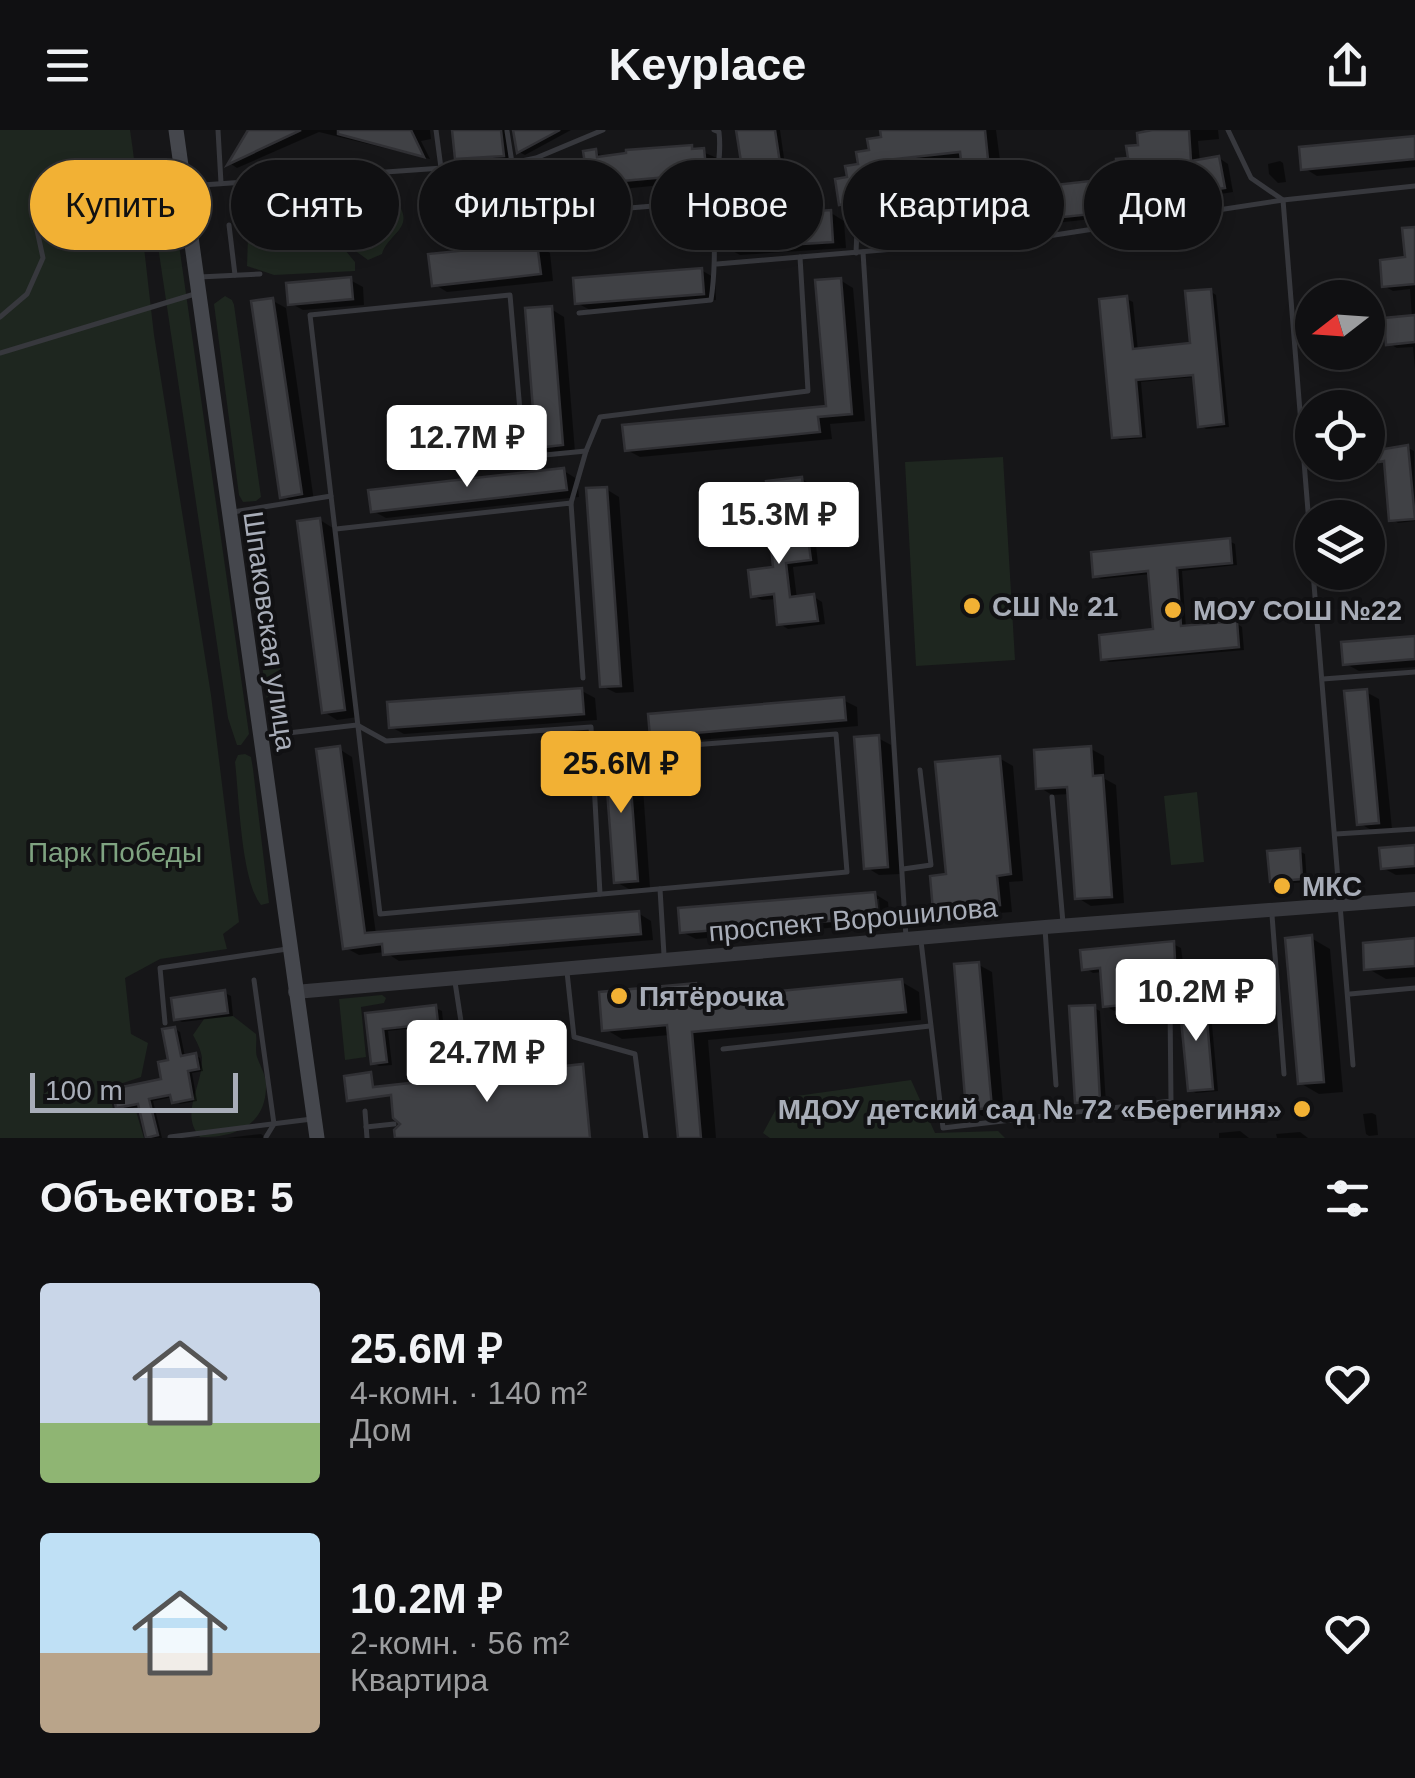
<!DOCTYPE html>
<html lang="ru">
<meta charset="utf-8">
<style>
:root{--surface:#101012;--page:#1e1e20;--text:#f1f3f6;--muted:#9c9d9f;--line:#303032;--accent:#f2b134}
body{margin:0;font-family:Arial,sans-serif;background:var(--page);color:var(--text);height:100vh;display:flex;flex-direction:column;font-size:38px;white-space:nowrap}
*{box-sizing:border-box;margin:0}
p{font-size:32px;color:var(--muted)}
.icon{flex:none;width:55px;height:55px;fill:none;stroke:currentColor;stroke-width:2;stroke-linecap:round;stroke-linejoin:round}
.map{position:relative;height:1008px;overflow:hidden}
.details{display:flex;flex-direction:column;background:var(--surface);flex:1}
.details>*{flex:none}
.guide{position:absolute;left:30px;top:30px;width:1355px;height:90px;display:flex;gap:20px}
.needle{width:65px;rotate:253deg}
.buttons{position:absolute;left:1295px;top:150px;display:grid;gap:20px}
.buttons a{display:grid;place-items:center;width:90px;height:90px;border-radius:50%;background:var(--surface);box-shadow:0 5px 15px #0003,0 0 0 2px var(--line);font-size:50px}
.scale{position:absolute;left:30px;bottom:25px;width:208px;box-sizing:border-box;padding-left:10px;border:5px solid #a8adb8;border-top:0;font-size:28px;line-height:35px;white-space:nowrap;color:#a8adb8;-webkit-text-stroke:8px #111113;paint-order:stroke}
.price{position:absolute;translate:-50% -85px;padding:0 22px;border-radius:10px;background:#fff;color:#222;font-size:32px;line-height:65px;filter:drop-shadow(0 2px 5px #0008)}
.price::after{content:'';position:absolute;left:50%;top:60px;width:30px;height:22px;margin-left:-15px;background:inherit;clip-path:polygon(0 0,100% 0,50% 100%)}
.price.active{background:var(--accent);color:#111}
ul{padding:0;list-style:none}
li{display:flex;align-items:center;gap:30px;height:250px;padding:0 40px}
li span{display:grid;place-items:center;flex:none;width:280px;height:200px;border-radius:10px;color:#555}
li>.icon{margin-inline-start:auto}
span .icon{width:120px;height:120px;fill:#fffc;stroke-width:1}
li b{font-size:42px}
h2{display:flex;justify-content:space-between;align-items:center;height:120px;padding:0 40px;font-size:42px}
.pill{padding:0 35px;border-radius:45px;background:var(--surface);box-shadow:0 5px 15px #0003,0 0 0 2px var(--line);font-size:35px;line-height:90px}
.pill.active{background:var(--accent);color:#111}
header{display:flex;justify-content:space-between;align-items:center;height:130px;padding:0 40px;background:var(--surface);font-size:45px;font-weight:600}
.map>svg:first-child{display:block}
</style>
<header><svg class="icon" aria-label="menu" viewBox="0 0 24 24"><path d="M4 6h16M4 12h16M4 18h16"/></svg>Keyplace<svg class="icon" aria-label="share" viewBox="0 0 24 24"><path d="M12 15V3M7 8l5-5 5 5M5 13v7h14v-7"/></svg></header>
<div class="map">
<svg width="1415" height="1008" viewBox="0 0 1415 1008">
<rect width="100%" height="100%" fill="#161618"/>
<g fill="#1e261f">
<polygon points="0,0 130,0 133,21 154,205 211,565 239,792 223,804 227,819 160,829 125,848 131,904 148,913 141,947 108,958 114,983 136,981 144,1008 0,1008"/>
<path d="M467 45 486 47C498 62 510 79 501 98 469 103 408 115 419 61L434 50Z"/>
<polygon points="165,71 173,73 249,604 241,615 237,615 228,588 159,123 156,78 157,74"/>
<path d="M396 71C417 98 388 103 382 124L368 130 350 117 345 120 355 132V141L274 145 247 136 248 106 288 102 303 85C327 89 351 111 375 96 385 89 385 78 396 71Z"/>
<polygon points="225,166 232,170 234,175 261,367 256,371 243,372 239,365 214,174"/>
<polygon points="1003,327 1015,530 916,536 905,332"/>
<polygon points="249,388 260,390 287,588 275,594 270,592 243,399 242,392"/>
<path d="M245 624 251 627 253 639 269 773 261 775C241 751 239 665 235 632L238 625Z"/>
<polygon points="1197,662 1204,732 1171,735 1164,666"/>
<polygon points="382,865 386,868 384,873 361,877 366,927 345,930 339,869"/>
<path d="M233 886 256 904C257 912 255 920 257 927 261 938 267 947 266 958 265 996 234 1008 200 1007 179 984 203 956 202 928 201 920 197 912 193 905L204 889Z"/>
<polygon points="911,950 935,1003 998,1001 1005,1008 770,1008 763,1003 782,968"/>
</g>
<g fill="#0007">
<polygon points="251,0 430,0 431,9 421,11 430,29 319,2 237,38 231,34"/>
<polygon points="454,0 510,0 506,5 509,28 463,30 457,27"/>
<polygon points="516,0 571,0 525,25 519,22"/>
<polygon points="739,0 780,0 785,35 750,40 744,36"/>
<polygon points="922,0 996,0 1002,46 978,53 965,45 963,29 907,35 908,40 895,42 897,52 880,55 881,66 875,67 877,78 855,81 841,74 850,49 861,36"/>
<polygon points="1154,0 1218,0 1219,9 1198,11 1200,32 1219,28 1228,34 1233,62 1196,68 1186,63 1182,35 1165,37 1166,48 1155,49 1156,61 1117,65 1120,86 1009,98 1000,92 1120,51 1130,30"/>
<polygon points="1415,9 1415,37 1317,46 1304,38"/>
<polygon points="691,17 717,28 720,64 695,66 682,59 682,53 612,60 613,63 600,65 601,78 585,80 586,88 575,90 577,104 561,106 548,98 556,74 595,22 606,28"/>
<polygon points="1280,31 1283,33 1286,52 1278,53 1269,44 1268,34"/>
<polygon points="371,63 377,66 379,89 330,94 324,90"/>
<polygon points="285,67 291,70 294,95 248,101 242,98"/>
<polygon points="831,83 844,91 846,118 740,125 727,118"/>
<polygon points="1415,99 1415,239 1413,217 1397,218 1388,213 1412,188 1410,159 1393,161 1384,156 1407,130"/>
<polygon points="537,115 550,123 553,151 447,162 434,154"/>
<polygon points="701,140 715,148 716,170 590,180 577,173"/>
<polygon points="350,150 363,157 364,175 303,180 290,173"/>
<polygon points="840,150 853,158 865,291 830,294 832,309 640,327 627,320 828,278"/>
<polygon points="1210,161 1216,165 1229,297 1206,299 1200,295 1195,247 1141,252 1146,308 1120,310 1114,307 1127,169 1133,172 1138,221 1192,216"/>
<polygon points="273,171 286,178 314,371 295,373 282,366"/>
<polygon points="551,179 564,187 575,322 552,324 539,316"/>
<polygon points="1408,318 1414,321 1415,391 1398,393 1392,389 1387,334 1381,330"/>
<polygon points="564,341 577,349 579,367 386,388 373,381"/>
<polygon points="802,349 810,354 813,375 780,379 771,374"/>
<polygon points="606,359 619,367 634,562 616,563 602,556"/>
<polygon points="779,379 787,384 791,412 807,410 816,415 818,434 793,437 797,469 814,467 822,472 825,494 788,499 780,494 777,469 762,470 753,466 776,439 773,411 756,413 748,408"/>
<polygon points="320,390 333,398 358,587 337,590 324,582"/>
<polygon points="1229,411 1235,414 1237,435 1182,441 1186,498 1236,493 1242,497 1244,520 1109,532 1103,529 1155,501 1151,444 1101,449 1095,446"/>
<polygon points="1415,508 1415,537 1359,541 1346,534"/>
<polygon points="582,561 595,568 597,590 404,604 391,597"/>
<polygon points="1366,562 1379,569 1392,699 1373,701 1359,693"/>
<polygon points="843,570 857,577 858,596 666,613 652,605"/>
<polygon points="878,608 891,615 900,744 879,745 866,737"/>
<polygon points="339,619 352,627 376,804 638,783 651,791 653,810 399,831 385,822 359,825 346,818"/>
<polygon points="1091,619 1104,626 1105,649 1116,655 1124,773 1091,776 1078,768 1070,664 1052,665 1039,657"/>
<polygon points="628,621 641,629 650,758 629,759 616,752"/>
<polygon points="999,628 1013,636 1023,751 1009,752 1012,782 949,787 936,780"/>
<polygon points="1415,717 1415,744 1396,745 1383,738"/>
<polygon points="1299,721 1305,724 1307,752 1278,754 1272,750"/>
<polygon points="875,764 888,772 890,793 881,794 879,769 874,769 876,794 696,809 682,802"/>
<polygon points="1311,808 1330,819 1343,962 1319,964 1300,953"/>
<polygon points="1415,811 1415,847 1386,849 1367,838"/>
<polygon points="1173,814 1181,818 1183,833 1169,835 1173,875 1114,881 1106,876 1102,842 1093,843 1085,838"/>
<polygon points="979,835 992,842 1004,984 982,986 969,978"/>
<polygon points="902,852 919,862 921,890 708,910 716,1008 680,1008 670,905 622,909 605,899 696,856 712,865 713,870"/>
<polygon points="225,863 231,866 233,886 182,892 176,889"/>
<polygon points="1204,869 1210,873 1218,961 1196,963 1190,960"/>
<polygon points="436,878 442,881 447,930 433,932 427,928 423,897 388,901 392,935 379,936 373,933 368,885"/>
<polygon points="1094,878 1100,881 1106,973 1084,974 1078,971"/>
<polygon points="175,899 180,902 185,927 195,925 200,928 203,941 192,943 197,971 180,974 173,967 153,971 162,1008 151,1008 141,976 123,980 118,977 164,951 171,932"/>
<polygon points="1372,983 1376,985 1378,1005 1369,1006 1366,1004 1363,984"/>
<polygon points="1240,1001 1249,1008 1219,1008 1219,1003"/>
<polygon points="1300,1002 1308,1008 1277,1008 1276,1004"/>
<polygon points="261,1004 266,1008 226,1008"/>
</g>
<g fill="#404145" stroke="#303034" stroke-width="2.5">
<polygon points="248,0 301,0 227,35"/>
<polygon points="338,0 411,0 424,27 338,4"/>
<polygon points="452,0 501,0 504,26 455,29"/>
<polygon points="513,0 560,0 517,23"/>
<polygon points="736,0 775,0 780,33 742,38"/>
<polygon points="880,0 985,0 989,39 977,41 978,45 963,47 960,22 895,29 896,33 883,35 884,46 867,48 869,59 863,60 865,71 839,75 835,49 847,47 845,36 858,34 856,22 869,20 867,9 881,7"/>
<polygon points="1152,0 1189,0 1191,31 1219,26 1225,58 1184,64 1178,31 1156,32 1157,44 1146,45 1147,57 1108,60 1111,82 997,94 994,62 1117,48 1116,29 1128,28 1126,16 1138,15 1137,3"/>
<polygon points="1415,6 1415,29 1301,40 1299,17"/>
<polygon points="692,15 692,19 704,18 708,58 680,60 678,46 600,53 600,56 587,58 589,71 573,74 574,82 563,83 564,97 545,100 542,74 554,72 552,61 563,59 561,46 574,44 573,36 585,34 583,21 596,19 597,27 626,23 626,20"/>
<polygon points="371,60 374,87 322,92 319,65"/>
<polygon points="285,64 289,93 239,99 236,70"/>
<polygon points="831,80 833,112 725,119 723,88"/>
<polygon points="1415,97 1415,154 1382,157 1380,130 1405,127 1402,98"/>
<polygon points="537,113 541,144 432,156 428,124"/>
<polygon points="702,138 704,164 575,174 573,148"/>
<polygon points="351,147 353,169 288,175 286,153"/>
<polygon points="841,148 852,284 818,287 820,302 625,321 622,295 826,276 815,150"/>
<polygon points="1211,159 1224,294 1198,297 1193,245 1136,250 1141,306 1112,308 1099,169 1127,166 1133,219 1190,213 1185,161"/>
<polygon points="273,168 302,364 280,368 251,171"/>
<polygon points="552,176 563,315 536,318 525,178"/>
<polygon points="1415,185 1415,212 1386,215 1384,188"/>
<polygon points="1408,315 1415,389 1389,391 1384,331 1379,332 1378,320"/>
<polygon points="564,338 567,360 371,382 368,360"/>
<polygon points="802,347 805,371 769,375 766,351"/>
<polygon points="607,357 621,556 600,557 586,358"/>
<polygon points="779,377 783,411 808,408 811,430 786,433 790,467 814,464 818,491 777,495 774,464 751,467 748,440 773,437 770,406 746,409 742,381"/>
<polygon points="320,388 345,580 322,583 297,391"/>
<polygon points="1230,408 1232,433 1177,438 1181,496 1237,491 1239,517 1101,530 1099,505 1153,499 1148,441 1093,447 1091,422"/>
<polygon points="1415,506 1415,529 1343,535 1341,512"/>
<polygon points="582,558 584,584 389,598 387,572"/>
<polygon points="1367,559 1379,693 1357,695 1344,561"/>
<polygon points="844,567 846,590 650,607 648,584"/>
<polygon points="879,605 888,737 864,739 854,607"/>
<polygon points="340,616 365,803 639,781 641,804 383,825 382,814 343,819 316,619"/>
<polygon points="1091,616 1093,646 1103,645 1112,767 1075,769 1067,657 1036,659 1034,620"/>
<polygon points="628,618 638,751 614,753 604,620"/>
<polygon points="1000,626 1011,744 997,746 1000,775 933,781 930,746 946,744 935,632"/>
<polygon points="1415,715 1415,736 1381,739 1379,718"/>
<polygon points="1300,718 1302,749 1270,752 1267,721"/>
<polygon points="875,762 878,787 680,803 678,778"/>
<polygon points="1312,805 1324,952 1298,954 1285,808"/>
<polygon points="1415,808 1415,836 1364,840 1363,813"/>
<polygon points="1174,811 1175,830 1161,831 1165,871 1103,877 1100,838 1082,840 1080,820"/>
<polygon points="979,832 992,978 966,980 954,834"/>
<polygon points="902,849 906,882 692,902 701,1008 678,1008 667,895 602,901 599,862 696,853 698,869"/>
<polygon points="225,860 228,883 174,890 171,868"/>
<polygon points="1205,867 1213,959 1188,961 1179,869"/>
<polygon points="436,875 442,928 425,930 421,895 383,899 387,932 371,934 365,883"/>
<polygon points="1095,875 1100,971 1075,973 1069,876"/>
<polygon points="175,897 181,926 196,923 199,939 188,941 193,969 172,973 170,965 149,969 158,1005 146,1008 138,974 116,978 112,959 161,949 158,932 168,930 162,899"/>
<polygon points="583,934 590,1008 395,1008 394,1000 400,994 393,988 391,965 347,971 344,946 371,942 373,957"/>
</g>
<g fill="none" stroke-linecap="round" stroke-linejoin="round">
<g stroke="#37383d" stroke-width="5">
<polyline points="218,0 221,53"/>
<polyline points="436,0 441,38"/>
<polyline points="1228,0 1251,48 1283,70 1312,431"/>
<polyline points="507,1 512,33"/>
<polyline points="188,56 512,33 536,28 603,0"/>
<polyline points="593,81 714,71"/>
<polyline points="229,95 235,145"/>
<polyline points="863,122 906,807"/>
<path d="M856 123 857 99C881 71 914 13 950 57 965 76 973 88 974 113"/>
<polyline points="717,134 1048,106 1283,70 1415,56"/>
<polyline points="199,147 260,144"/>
<path d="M579 183 711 170C716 137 714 107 714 74 715 48 722 29 719 2L714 0"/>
<polyline points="0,187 27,164 43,128 34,86 44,57"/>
<polyline points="0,223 198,163"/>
<polyline points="331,366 380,784 847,742 836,604 653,618"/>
<polyline points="571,373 586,321 600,287 808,261 800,127"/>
<polyline points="233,382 331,366 310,185 510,165 524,327 586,321"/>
<polyline points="336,399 571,373 583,548"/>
<polyline points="1313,442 1353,935"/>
<polyline points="1323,549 1415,542"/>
<polyline points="262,606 357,595 386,611 591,597 600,764"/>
<polyline points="1052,667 1063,793"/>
<polyline points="1336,704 1415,699"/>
<polyline points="903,739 931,735 920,640"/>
<polyline points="660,759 664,825"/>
<polyline points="1272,785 1284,944"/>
<polyline points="1045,799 1056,955"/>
<polyline points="921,811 943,998 1171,971 1170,875"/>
<polyline points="567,842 574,907 635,924 646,1008"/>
<polyline points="254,850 274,994 266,1007"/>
<polyline points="455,852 462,898"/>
<polyline points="1350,864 1415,858"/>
<polyline points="165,893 160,838 287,819"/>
<polyline points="723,919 930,896"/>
<polyline points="365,981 367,1008"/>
<polyline points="366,997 394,994"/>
<polyline points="170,1007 312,989"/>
</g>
<polyline stroke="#37383d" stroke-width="14" points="295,862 1045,797 1415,769"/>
<polyline stroke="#45474d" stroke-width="15" points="176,0 317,1008"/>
</g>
<g fill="#f2b134" stroke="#111113" stroke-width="4">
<circle cx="972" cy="476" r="10"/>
<circle cx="1173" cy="480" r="10"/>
<circle cx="1282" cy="756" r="10"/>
<circle cx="619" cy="866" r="10"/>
<circle cx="1302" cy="979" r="10"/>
</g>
<g text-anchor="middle" stroke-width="8" stroke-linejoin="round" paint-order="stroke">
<g font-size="28" font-weight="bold" fill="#a8adb8" stroke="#111113" text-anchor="start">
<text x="992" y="486">СШ № 21</text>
<text x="1193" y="490">МОУ СОШ №22</text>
<text x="1302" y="766">МКС</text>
<text x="639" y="876">Пятёрочка</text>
<text x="1282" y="989" text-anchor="end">МДОУ детский сад № 72 «Берегиня»</text>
</g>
<g font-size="28" fill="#a8adb8" stroke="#111113">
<text transform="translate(270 501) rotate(82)" y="10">Шпаковская улица</text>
<text transform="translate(853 789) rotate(-5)" y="10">проспект Ворошилова</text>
</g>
<g font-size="28" fill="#7fa381" stroke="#111113">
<text x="115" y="732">Парк Победы</text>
</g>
</g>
</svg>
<div class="buttons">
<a><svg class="needle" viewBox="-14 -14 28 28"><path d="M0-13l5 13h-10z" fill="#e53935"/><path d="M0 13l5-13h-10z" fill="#9c9d9f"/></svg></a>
<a><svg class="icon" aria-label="locate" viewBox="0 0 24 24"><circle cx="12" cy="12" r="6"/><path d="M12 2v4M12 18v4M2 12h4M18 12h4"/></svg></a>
<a><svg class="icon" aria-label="layers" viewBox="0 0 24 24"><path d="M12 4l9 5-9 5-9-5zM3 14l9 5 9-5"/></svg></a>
</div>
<div class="scale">100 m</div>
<b class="price" style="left:467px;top:360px">12.7M ₽</b>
<b class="price" style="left:779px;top:437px">15.3M ₽</b>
<b class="price active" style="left:621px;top:686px">25.6M ₽</b>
<b class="price" style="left:1196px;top:914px">10.2M ₽</b>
<b class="price" style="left:487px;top:975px">24.7M ₽</b>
<div class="guide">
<a class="pill active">Купить</a>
<a class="pill">Снять</a>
<a class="pill">Фильтры</a>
<a class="pill">Новое</a>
<a class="pill">Квартира</a>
<a class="pill">Дом</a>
</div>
</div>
<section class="details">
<h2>Объектов: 5<svg class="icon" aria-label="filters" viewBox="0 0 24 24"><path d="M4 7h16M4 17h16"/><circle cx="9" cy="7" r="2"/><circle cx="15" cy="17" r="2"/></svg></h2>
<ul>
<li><span style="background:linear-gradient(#c9d6e8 70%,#8fb573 0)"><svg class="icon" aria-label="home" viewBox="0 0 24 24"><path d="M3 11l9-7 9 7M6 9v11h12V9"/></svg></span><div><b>25.6M ₽</b><p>4-комн. · 140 m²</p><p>Дом</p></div><svg class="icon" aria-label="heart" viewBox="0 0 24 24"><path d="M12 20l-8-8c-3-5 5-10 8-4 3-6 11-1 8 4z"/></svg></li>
<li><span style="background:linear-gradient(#bfe0f5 60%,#b9a48a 0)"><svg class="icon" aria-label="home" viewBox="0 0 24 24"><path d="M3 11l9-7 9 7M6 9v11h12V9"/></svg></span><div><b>10.2M ₽</b><p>2-комн. · 56 m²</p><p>Квартира</p></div><svg class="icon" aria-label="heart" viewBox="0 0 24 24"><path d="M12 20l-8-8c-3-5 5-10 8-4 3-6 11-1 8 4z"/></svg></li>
</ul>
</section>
